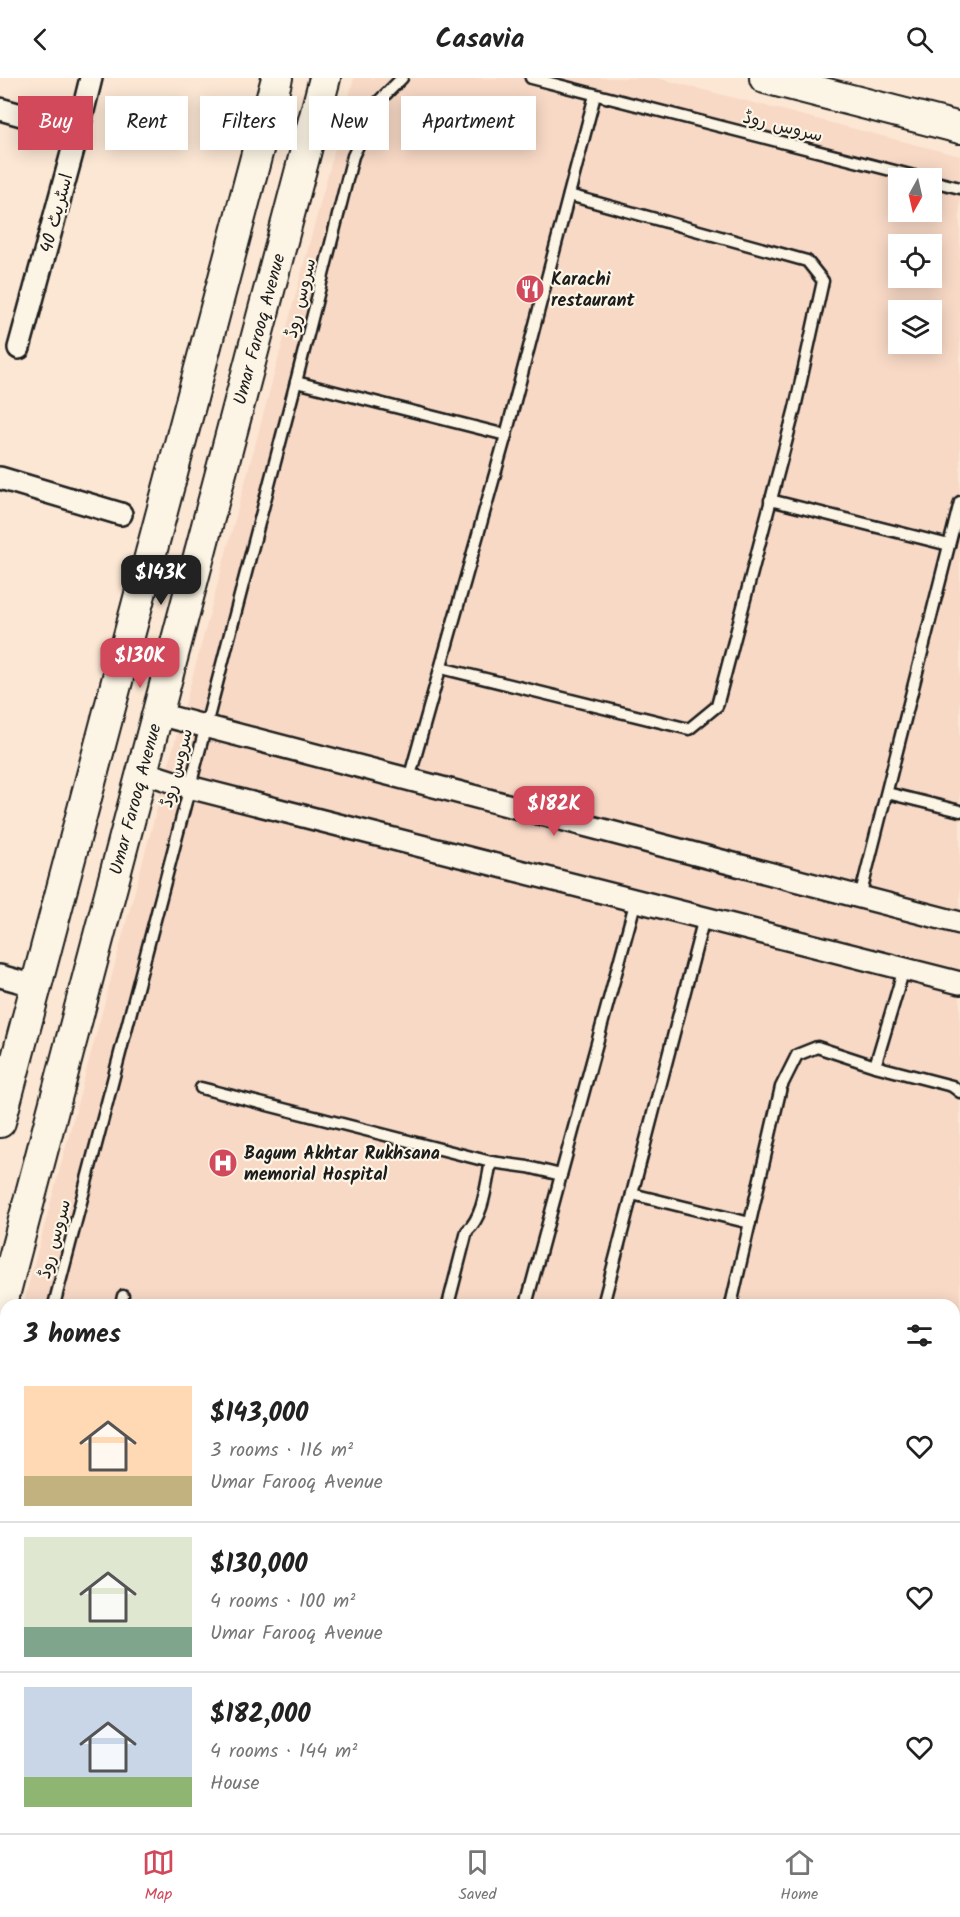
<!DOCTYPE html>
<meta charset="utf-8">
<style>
:root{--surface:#fff;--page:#f2f2f2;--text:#222;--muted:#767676;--line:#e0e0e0;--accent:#d1495b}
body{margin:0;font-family:Kalam,"Playpen Sans Arabic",sans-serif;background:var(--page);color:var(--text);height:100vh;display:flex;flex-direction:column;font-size:22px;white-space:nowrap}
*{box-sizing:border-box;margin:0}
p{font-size:20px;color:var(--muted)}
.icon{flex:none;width:33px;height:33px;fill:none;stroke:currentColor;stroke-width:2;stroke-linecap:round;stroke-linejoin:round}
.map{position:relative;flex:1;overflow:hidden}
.panel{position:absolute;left:0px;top:1221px;width:960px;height:534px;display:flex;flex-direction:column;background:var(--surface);border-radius:18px 18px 0 0;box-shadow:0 3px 15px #0003}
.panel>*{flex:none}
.guide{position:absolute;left:18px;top:18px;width:600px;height:54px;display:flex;gap:12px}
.needle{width:39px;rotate:188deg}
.controls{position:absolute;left:888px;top:90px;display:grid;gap:12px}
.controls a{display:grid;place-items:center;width:54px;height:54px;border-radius:0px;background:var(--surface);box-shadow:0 3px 15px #0003;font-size:30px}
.price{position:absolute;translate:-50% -51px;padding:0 14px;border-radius:12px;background:var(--accent);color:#fff;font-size:20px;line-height:39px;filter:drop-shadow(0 2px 3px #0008)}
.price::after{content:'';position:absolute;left:50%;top:36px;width:18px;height:14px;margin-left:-9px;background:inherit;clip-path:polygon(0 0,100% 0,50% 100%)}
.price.current{background:#222;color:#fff}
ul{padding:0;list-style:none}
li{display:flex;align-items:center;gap:18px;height:150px;padding:0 24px}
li+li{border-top:2px solid var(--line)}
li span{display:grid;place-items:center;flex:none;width:168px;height:120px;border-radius:0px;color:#555}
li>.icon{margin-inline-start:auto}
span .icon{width:72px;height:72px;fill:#fffc;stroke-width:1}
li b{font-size:26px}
h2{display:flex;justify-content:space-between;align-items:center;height:72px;padding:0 24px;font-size:26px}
.chip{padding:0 21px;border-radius:0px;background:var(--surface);box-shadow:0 3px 15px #0003;font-size:21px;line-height:54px}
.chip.current{background:var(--accent);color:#fff}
header{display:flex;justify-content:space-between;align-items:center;height:78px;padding:0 24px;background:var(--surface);font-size:27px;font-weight:600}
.tabs{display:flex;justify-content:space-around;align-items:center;height:84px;border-top:2px solid var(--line);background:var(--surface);font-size:16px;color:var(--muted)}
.tabs a{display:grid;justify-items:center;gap:3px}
.tabs .current{color:var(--accent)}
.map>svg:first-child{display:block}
</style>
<header><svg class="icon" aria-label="back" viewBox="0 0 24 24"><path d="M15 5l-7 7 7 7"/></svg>Casavia<svg class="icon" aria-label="search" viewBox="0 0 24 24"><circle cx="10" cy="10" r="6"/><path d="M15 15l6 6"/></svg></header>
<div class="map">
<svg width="960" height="1755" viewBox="0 0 960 1755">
<rect width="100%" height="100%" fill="#fce7d4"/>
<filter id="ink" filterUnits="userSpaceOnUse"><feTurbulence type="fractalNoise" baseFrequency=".0167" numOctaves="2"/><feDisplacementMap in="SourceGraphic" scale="12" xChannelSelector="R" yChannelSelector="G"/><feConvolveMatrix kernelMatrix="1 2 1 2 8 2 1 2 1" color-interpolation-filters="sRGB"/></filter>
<g filter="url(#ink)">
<path fill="#f8d9c6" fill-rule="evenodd" d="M354 0H657L960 78V1673L954 1671V1227H23ZM898 100H932V134H898ZM898 166H932V200H898ZM898 232H932V266H898Z"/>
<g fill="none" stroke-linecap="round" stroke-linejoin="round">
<g stroke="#65899f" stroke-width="8">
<polyline points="0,1461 6,1462"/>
<polyline points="954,1709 960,1711"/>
</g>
<g stroke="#1c1c1c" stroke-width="15">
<g id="lane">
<polyline points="531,0 922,100"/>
<polyline points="932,103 960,110"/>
<polyline points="296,304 506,357"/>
<polyline points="770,422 949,467"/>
<polyline points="441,590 689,651 717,628 795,330 823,203 807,183 569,117"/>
<polyline points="409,701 506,357 595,17"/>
<polyline points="887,715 960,733"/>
<polyline points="860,819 960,424"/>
<polyline points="875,988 904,891"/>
<polyline points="201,1010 491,1084"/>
<polyline points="632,1116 750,1145"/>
<polyline points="54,1227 296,304 353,78 380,22 402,0"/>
<polyline points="121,1227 123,1218"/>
<path d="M448 1227 467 1153C484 1138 486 1106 491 1084L528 1089 561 1097 636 822"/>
<polyline points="526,1227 561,1097"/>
<polyline points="603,1227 704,840"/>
<polyline points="731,1227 781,1009 797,977 817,969 875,988 952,1008 960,1014"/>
<polyline points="954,1517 960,1518"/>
<polyline points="954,1644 960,1646"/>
</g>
</g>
<g stroke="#1c1c1c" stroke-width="26">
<g id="street">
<polyline points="0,31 78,53"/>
<polyline points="19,270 78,53 91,0"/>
<polyline points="0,400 121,436"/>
<polyline points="158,636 960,845"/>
<polyline points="143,694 189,709 960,905"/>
<polyline points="0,898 36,908"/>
<polyline points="0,1620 6,1619"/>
<polyline points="248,1749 266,1755"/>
<polyline points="834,1749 857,1755"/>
<polyline points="53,1755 55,1749"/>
<polyline points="597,1755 599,1749"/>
</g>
</g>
<g stroke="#1c1c1c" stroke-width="34">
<g id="secondary">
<polyline points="765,0 960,50"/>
<polyline points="0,1044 277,0"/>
<polyline points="0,1233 325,0"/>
<polyline points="0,1415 6,1418"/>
<polyline points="0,1500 6,1501"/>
<polyline points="954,1688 960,1690"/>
<polyline points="954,1741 960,1743"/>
</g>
</g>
<use href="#lane" stroke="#fcf5e5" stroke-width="10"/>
<use href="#street" stroke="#fcf5e5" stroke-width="21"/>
<use href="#secondary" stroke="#fcf5e5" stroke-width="30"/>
</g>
</g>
<defs>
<g id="restaurant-disc" transform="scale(1.5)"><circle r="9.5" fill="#d1495b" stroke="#fcf5e5"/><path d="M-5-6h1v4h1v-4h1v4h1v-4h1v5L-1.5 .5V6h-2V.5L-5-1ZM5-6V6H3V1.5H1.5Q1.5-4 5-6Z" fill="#fff"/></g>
<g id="hospital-disc" transform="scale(1.5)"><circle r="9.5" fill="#d1495b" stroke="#fcf5e5"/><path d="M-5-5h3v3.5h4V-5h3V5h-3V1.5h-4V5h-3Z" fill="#fff"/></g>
</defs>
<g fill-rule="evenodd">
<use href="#restaurant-disc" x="530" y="211"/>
<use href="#hospital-disc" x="223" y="1085"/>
</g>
<g text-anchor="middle" stroke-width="4.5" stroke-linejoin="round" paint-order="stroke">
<g font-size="18" fill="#1c1c1c" stroke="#fcf5e5">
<text transform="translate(783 48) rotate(14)" y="6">سروس روڈ</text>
<text transform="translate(56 135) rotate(-75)" y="6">اسٹریٹ 40</text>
<text transform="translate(300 220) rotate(-76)" y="6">سروس روڈ</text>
<text transform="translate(259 251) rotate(-75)" y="6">Umar Farooq Avenue</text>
<text transform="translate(176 690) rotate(-75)" y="6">سروس روڈ</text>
<text transform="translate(135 721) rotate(-75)" y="6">Umar Farooq Avenue</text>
<text transform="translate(54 1161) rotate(-75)" y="6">سروس روڈ</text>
</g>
<g font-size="18" font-weight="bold" fill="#1c1c1c" stroke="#fcf5e5" text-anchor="start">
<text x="551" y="207">Karachi<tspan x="551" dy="21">restaurant</tspan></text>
<text x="244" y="1081">Bagum Akhtar Rukhsana<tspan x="244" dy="21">memorial Hospital</tspan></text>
</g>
</g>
</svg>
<div class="controls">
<a><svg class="needle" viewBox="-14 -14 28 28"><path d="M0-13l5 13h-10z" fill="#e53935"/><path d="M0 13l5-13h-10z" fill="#767676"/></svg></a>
<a><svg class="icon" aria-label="locate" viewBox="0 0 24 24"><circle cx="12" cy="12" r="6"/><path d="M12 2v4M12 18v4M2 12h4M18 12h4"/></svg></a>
<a><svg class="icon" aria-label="layers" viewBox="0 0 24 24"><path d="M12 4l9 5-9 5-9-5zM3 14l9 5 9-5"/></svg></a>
</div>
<b class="price current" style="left:161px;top:528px">$143K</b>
<b class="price" style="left:140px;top:611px">$130K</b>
<b class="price" style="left:554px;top:759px">$182K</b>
<div class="guide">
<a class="chip current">Buy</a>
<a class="chip">Rent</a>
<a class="chip">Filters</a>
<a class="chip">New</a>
<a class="chip">Apartment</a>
</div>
<section class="panel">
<h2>3 homes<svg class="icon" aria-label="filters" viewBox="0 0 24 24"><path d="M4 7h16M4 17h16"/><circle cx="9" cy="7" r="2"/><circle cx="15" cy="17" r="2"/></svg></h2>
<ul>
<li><span style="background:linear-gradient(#ffd9b3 75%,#c2b280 0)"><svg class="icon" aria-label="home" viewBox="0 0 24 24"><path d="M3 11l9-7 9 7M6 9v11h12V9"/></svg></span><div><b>$143,000</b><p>3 rooms · 116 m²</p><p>Umar Farooq Avenue</p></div><svg class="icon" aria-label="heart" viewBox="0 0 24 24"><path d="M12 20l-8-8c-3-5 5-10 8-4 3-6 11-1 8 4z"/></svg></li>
<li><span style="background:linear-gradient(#dfe7d0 75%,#7fa58c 0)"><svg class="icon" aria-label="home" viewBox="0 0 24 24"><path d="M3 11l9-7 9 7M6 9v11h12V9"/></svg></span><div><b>$130,000</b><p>4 rooms · 100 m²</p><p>Umar Farooq Avenue</p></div><svg class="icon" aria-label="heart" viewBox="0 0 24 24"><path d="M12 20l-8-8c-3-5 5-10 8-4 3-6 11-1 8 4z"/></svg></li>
<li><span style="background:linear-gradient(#c9d6e8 75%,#8fb573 0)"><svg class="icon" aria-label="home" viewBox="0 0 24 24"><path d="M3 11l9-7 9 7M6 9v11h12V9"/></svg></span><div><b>$182,000</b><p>4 rooms · 144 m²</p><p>House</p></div><svg class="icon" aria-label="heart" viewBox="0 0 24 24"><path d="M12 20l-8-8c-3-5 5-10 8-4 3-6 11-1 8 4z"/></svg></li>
</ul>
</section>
</div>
<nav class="tabs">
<a class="current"><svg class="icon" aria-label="map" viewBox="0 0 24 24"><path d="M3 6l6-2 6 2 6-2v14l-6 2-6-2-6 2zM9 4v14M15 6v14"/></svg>Map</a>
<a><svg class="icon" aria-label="saved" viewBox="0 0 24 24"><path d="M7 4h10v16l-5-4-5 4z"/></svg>Saved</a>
<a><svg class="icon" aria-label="home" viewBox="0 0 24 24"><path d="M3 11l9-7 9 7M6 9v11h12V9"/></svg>Home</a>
</nav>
